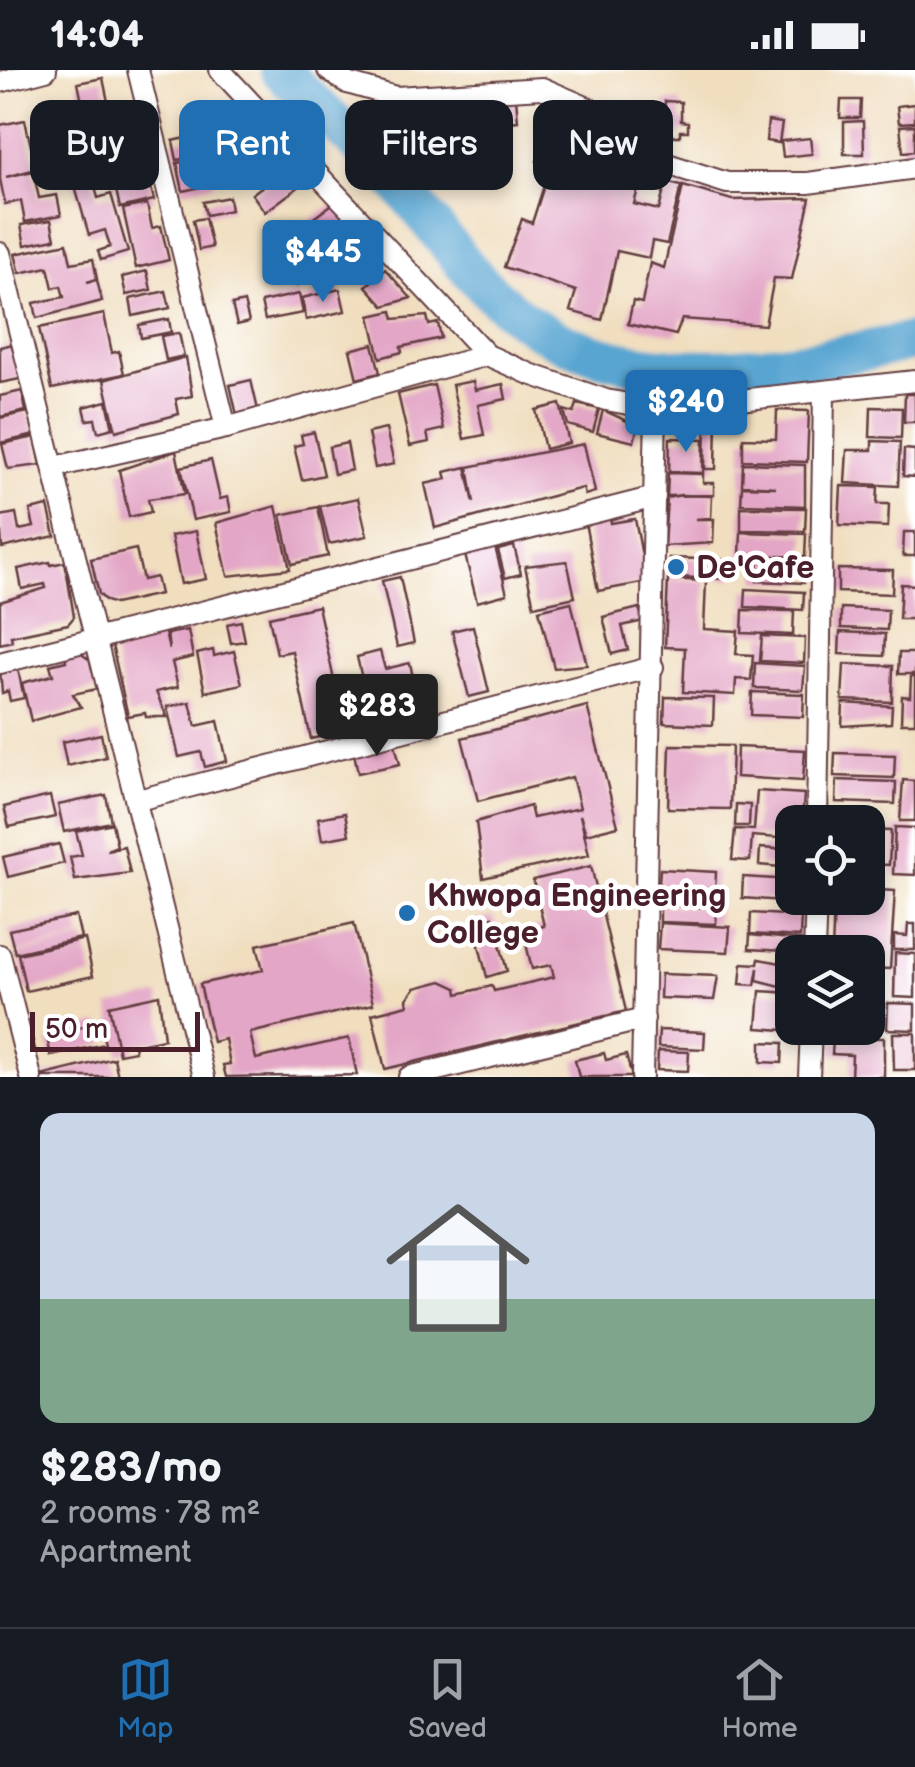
<!DOCTYPE html>
<meta charset="utf-8">
<style>
:root{--surface:#171b24;--page:#242831;--text:#f1f3f6;--muted:#9ea1a6;--line:#363941;--accent:#1f6fb2}
body{margin:0;font-family:"Balsamiq Sans",sans-serif;background:var(--page);color:var(--text);height:100vh;display:flex;flex-direction:column;font-size:38px;white-space:nowrap}
*{box-sizing:border-box;margin:0}
p{font-size:32px;color:var(--muted)}
.icon{flex:none;width:55px;height:55px;fill:none;stroke:currentColor;stroke-width:2;stroke-linecap:round;stroke-linejoin:round}
.map{position:relative;height:1007px;overflow:hidden}
.panel{display:flex;flex-direction:column;background:var(--surface);flex:1}
.panel>*{flex:none}
.guide{position:absolute;left:30px;top:30px;width:855px;height:90px;display:flex;gap:20px}
.tools{position:absolute;left:775px;top:735px;display:grid;gap:20px}
.tools a{display:grid;place-items:center;width:110px;height:110px;border-radius:20px;background:var(--surface);box-shadow:0 5px 15px #0003;font-size:50px}
.scale{position:absolute;left:30px;bottom:25px;width:170px;box-sizing:border-box;padding-left:10px;border:5px solid #4a1f2b;border-top:0;font-size:28px;line-height:35px;white-space:nowrap;color:#4a1f2b;-webkit-text-stroke:8px #fff;paint-order:stroke}
.price{position:absolute;translate:-50% -85px;padding:0 22px;border-radius:10px;background:var(--accent);color:#fff;font-size:32px;line-height:65px;filter:drop-shadow(0 2px 5px #0008)}
.price::after{content:'';position:absolute;left:50%;top:60px;width:30px;height:22px;margin-left:-15px;background:inherit;clip-path:polygon(0 0,100% 0,50% 100%)}
.price.current{background:#222;color:#fff}
ul{padding:0;list-style:none}
li{display:grid;align-content:center;gap:20px;height:530px;padding:0 40px}
li span{display:grid;place-items:center;height:310px;border-radius:20px;color:#555}
li>.icon{margin-inline-start:auto}
span .icon{width:180px;height:180px;fill:#fffc;stroke-width:1}
li b{font-size:42px}
.chip{padding:0 35px;border-radius:20px;background:var(--surface);box-shadow:0 5px 15px #0003;font-size:35px;line-height:90px}
.chip.current{background:var(--accent);color:#fff}
.status{display:flex;justify-content:space-between;align-items:center;height:70px;padding:0 50px;background:var(--surface);direction:ltr}
.status svg{height:28px;fill:currentColor}
.tab-bar{display:flex;justify-content:space-around;align-items:center;height:140px;border-top:2px solid var(--line);background:var(--surface);font-size:28px;color:var(--muted)}
.tab-bar a{display:grid;justify-items:center;gap:5px}
.tab-bar .current{color:var(--accent)}
.map>svg:first-child{display:block}
</style>
<div class="status"><b>14:04</b><svg viewBox="0 0 49 12"><path d="M0 12V9h3v3zM5 12V6h3v6zM10 12V3h3v9zM15 12V0h3v12zM26 1h20v11H26zM47 4h2v5h-2z"/></svg></div>
<div class="map">
<svg width="915" height="1007" viewBox="0 0 915 1007">
<rect width="100%" height="100%" fill="#fff"/>
<filter id="ink" filterUnits="userSpaceOnUse"><feTurbulence type="fractalNoise" baseFrequency=".01" numOctaves="2"/><feDisplacementMap in="SourceGraphic" scale="20" xChannelSelector="R" yChannelSelector="G"/><feConvolveMatrix kernelMatrix="1 2 1 2 8 2 1 2 1" color-interpolation-filters="sRGB"/></filter>
<filter id="wash" filterUnits="userSpaceOnUse"><feTurbulence type="fractalNoise" baseFrequency=".0048" numOctaves="4" result="noise"/><feDisplacementMap in="SourceGraphic" scale="40" xChannelSelector="R" yChannelSelector="G"/><feGaussianBlur stdDeviation="2.25" result="paint"/><feColorMatrix in="noise" values="0 0 0 0 0 0 0 0 0 0 0 0 0 0 0 0 0 1.4 0 .05"/><feComposite in="paint" operator="in"/></filter>
<g filter="url(#wash)">
<rect width="100%" height="100%" fill="#f0debf"/>
<g fill="none" stroke-linecap="round" stroke-linejoin="round">
<path stroke="#59a5d1" stroke-width="40" d="M280 0C317 38 359 72 395 111 431 149 461 197 500 231 612 332 781 298 915 271"/>
</g>
<g id="blocks">
<g fill="#e3a6c6">
<polygon points="103,8 108,32 83,37 78,13"/>
<polygon points="516,28 518,51 483,54 481,31"/>
<polygon points="841,30 861,30 860,48 840,48"/>
<polygon points="665,31 681,32 681,51 688,52 688,61 680,61 680,66 663,66"/>
<polygon points="915,34 915,52 899,53 897,36"/>
<polygon points="134,37 138,54 119,58 115,41"/>
<polygon points="243,44 262,60 229,99 210,84"/>
<polygon points="25,50 36,99 6,107 33,101 39,128 57,125 61,145 25,152 21,131 5,134 0,109 0,55"/>
<polygon points="768,51 782,53 779,73 766,71"/>
<polygon points="863,51 864,84 844,84 844,52"/>
<polygon points="915,55 915,81 903,82 900,56"/>
<polygon points="137,57 154,130 120,138 104,65"/>
<polygon points="79,59 98,128 111,124 128,182 101,190 98,181 110,177 105,160 89,165 60,65"/>
<polygon points="203,64 207,84 177,90 173,71"/>
<polygon points="550,64 574,74 567,94 622,117 635,88 645,93 634,134 659,140 666,112 681,116 667,174 652,171 649,188 617,181 602,250 570,241 576,221 504,197 522,149 532,153 550,97 537,91"/>
<polygon points="810,68 812,84 783,87 781,71"/>
<polygon points="208,87 214,114 183,121 177,93"/>
<polygon points="295,92 308,110 265,142 252,124"/>
<polygon points="683,116 732,130 810,128 792,209 774,208 765,255 682,249 676,265 628,254 633,231 642,233 650,193 664,198"/>
<polygon points="229,127 231,140 206,145 203,132"/>
<polygon points="335,132 361,166 297,215 271,180"/>
<polygon points="147,134 152,158 161,156 169,190 136,198 123,139"/>
<polygon points="205,148 212,177 199,180 193,150"/>
<polygon points="51,150 55,169 25,175 21,155"/>
<polygon points="67,173 71,193 93,189 97,209 87,212 97,210 102,231 37,248 34,233 64,227 61,216 53,218 48,197 20,203 15,184"/>
<polygon points="385,199 411,228 384,236 366,216"/>
<polygon points="147,201 151,220 126,225 122,207"/>
<polygon points="340,219 345,241 306,250 302,228"/>
<polygon points="166,221 170,238 133,246 130,229"/>
<polygon points="299,224 303,243 265,250 261,232"/>
<polygon points="244,232 249,252 237,255 232,235"/>
<polygon points="392,241 394,249 427,246 429,255 438,253 441,268 401,277 402,282 380,288 370,246"/>
<polygon points="104,244 112,283 119,281 124,304 52,319 39,258"/>
<polygon points="169,249 171,262 141,268 139,255"/>
<polygon points="179,263 184,286 166,290 161,266"/>
<polygon points="13,274 20,309 0,313 0,277"/>
<polygon points="373,274 380,303 357,309 350,280"/>
<polygon points="186,287 192,326 176,329 179,344 116,361 104,310"/>
<polygon points="251,310 258,340 237,345 230,315"/>
<polygon points="473,311 475,320 503,314 506,329 478,335 484,365 464,369 452,315"/>
<polygon points="434,315 444,359 427,363 429,372 410,376 398,324"/>
<polygon points="22,321 26,341 0,347 0,326"/>
<polygon points="905,324 915,324 915,352 904,352"/>
<polygon points="107,331 113,358 98,362 95,349 87,350 84,337"/>
<polygon points="560,334 569,373 545,379 536,340"/>
<polygon points="577,334 599,339 593,362 568,355 564,340 574,343"/>
<polygon points="871,337 902,338 901,368 870,367"/>
<polygon points="603,340 638,356 634,372 597,363"/>
<polygon points="777,340 809,341 807,392 743,390 743,368 776,369"/>
<polygon points="28,342 35,365 0,373 0,348"/>
<polygon points="706,348 717,349 716,399 705,399"/>
<polygon points="386,359 394,394 375,398 368,363"/>
<polygon points="314,362 324,405 302,410 294,376 303,374 301,365"/>
<polygon points="35,367 41,395 8,399 2,374"/>
<polygon points="670,368 704,369 703,403 669,402"/>
<polygon points="872,371 900,372 898,416 845,413 847,380 872,380"/>
<polygon points="347,373 352,400 334,404 329,377"/>
<polygon points="584,374 595,422 585,425 583,418 559,424 435,458 425,414 447,409 445,402 466,397 474,433 468,397"/>
<polygon points="904,379 915,380 915,407 903,406"/>
<polygon points="176,381 185,424 148,429 151,442 129,447 119,400"/>
<polygon points="211,390 220,429 228,427 231,442 193,450 181,397"/>
<polygon points="743,393 805,395 805,436 741,434 742,416 776,417 742,415"/>
<polygon points="668,403 703,404 703,413 714,413 714,425 667,426"/>
<polygon points="841,416 878,417 877,434 889,434 888,457 839,455"/>
<polygon points="681,425 712,426 711,448 695,449 714,449 713,473 664,476 667,428"/>
<polygon points="358,428 367,466 329,474 320,436"/>
<polygon points="48,436 55,466 2,478 0,446 16,443 19,460 34,457 30,440"/>
<polygon points="276,436 290,499 228,506 216,453"/>
<polygon points="318,437 328,486 292,494 281,445"/>
<polygon points="741,437 806,438 805,461 741,460"/>
<polygon points="609,443 611,453 635,449 647,512 598,521 584,447"/>
<polygon points="196,461 206,509 181,514 171,466"/>
<polygon points="741,462 806,464 805,487 740,485"/>
<polygon points="904,462 915,462 915,486 903,486"/>
<polygon points="514,476 521,504 505,508 498,480"/>
<polygon points="495,477 507,524 477,532 465,485"/>
<polygon points="136,479 143,510 156,507 160,524 115,534 106,531 99,524 91,489"/>
<polygon points="669,488 732,490 732,509 669,507"/>
<polygon points="759,489 805,491 804,513 757,511"/>
<polygon points="567,491 575,527 534,536 525,496"/>
<polygon points="50,492 51,495 65,492 74,547 68,554 11,566 12,571 0,574 0,532 46,518 45,514 22,519 18,499"/>
<polygon points="838,499 893,500 892,524 838,522"/>
<polygon points="400,507 414,573 397,577 382,511"/>
<polygon points="668,509 706,511 704,559 738,561 736,584 753,585 751,610 736,609 735,625 683,622 685,578 665,577"/>
<polygon points="901,514 915,515 915,549 899,549"/>
<polygon points="746,519 804,522 803,540 745,537"/>
<polygon points="571,532 587,595 554,598 539,540"/>
<polygon points="318,536 345,661 311,669 292,581 277,584 269,547"/>
<polygon points="639,538 643,551 622,556 628,580 612,584 603,547"/>
<polygon points="841,538 888,540 887,560 841,558"/>
<polygon points="743,540 794,541 793,565 742,563"/>
<polygon points="241,551 245,571 231,573 227,554"/>
<polygon points="473,556 489,622 469,627 452,561"/>
<polygon points="164,559 169,580 167,564 188,560 193,587 172,592 178,617 156,622 167,647 146,647 145,643 128,646 111,571"/>
<polygon points="840,562 885,564 884,586 839,584"/>
<polygon points="762,566 805,568 804,593 760,591"/>
<polygon points="213,580 214,586 234,581 242,614 205,622 197,584"/>
<polygon points="77,581 90,590 97,619 73,624 81,637 31,651 22,613 53,605 50,595 66,591 65,584"/>
<polygon points="380,581 385,599 410,593 420,641 409,643 405,623 391,626 393,633 369,639 357,587"/>
<polygon points="899,583 915,583 915,604 898,604"/>
<polygon points="755,593 805,596 803,620 754,618"/>
<polygon points="844,594 893,596 892,632 842,630"/>
<polygon points="17,595 24,628 10,631 8,621 2,623 0,598"/>
<polygon points="911,606 915,606 915,653 901,653 902,626 910,627"/>
<polygon points="752,622 804,624 803,647 751,645"/>
<polygon points="665,627 714,628 713,655 664,653"/>
<polygon points="190,632 196,656 218,651 227,691 205,697 201,682 179,687 167,637"/>
<polygon points="843,633 892,636 891,653 842,656"/>
<polygon points="587,636 618,756 586,764 580,745 589,785 483,808 476,752 530,736 533,748 580,738 572,707 478,731 462,668"/>
<polygon points="101,664 106,687 67,696 62,672"/>
<polygon points="395,674 400,694 358,703 354,683"/>
<polygon points="670,675 732,676 730,739 668,738"/>
<polygon points="737,677 805,680 803,711 736,707"/>
<polygon points="835,683 895,685 894,708 834,706"/>
<polygon points="837,710 896,712 895,734 836,732"/>
<polygon points="903,710 915,711 915,751 900,751"/>
<polygon points="757,721 804,724 802,752 792,752 792,769 752,766 750,791 732,790 735,759 754,760"/>
<polygon points="106,725 111,752 64,762 58,735"/>
<polygon points="50,726 55,747 9,757 4,737"/>
<polygon points="736,734 750,735 749,756 735,756"/>
<polygon points="345,743 349,765 322,770 318,748"/>
<polygon points="112,753 117,776 107,780 124,776 130,803 75,810 70,787 82,785 76,761"/>
<polygon points="895,757 915,758 915,805 893,804"/>
<polygon points="868,760 891,761 889,795 868,794"/>
<polygon points="59,774 64,793 8,807 3,787"/>
<polygon points="760,778 792,780 792,798 759,795"/>
<polygon points="591,796 626,941 385,999 372,944 408,935 407,929 415,918 442,911 457,918 458,924 492,916 494,921 554,907 551,895 532,899 523,861 544,856 533,810"/>
<polygon points="660,799 716,802 715,825 658,828"/>
<polygon points="743,807 792,810 792,828 799,828 799,832 742,828"/>
<polygon points="878,820 895,821 890,899 868,898 868,882 832,882 834,834 877,837"/>
<polygon points="660,835 717,838 716,854 660,852"/>
<polygon points="751,843 801,846 800,867 750,864"/>
<polygon points="76,846 81,868 15,883 9,860"/>
<polygon points="493,847 507,901 487,907 473,852"/>
<polygon points="354,853 373,934 250,963 256,989 349,968 357,1005 226,1007 223,995 230,994 225,969 213,972 200,914 263,900 257,875"/>
<polygon points="660,853 730,857 728,882 658,879"/>
<polygon points="908,854 915,854 915,880 894,880 894,865 907,866"/>
<polygon points="750,865 801,870 799,882 749,879"/>
<polygon points="85,869 93,906 26,921 18,884"/>
<polygon points="895,883 915,884 915,928 894,927"/>
<polygon points="759,889 792,895 792,919 757,910 758,898 755,915 740,914 742,893 758,894"/>
<polygon points="661,904 718,906 714,930 660,928"/>
<polygon points="760,921 792,923 792,958 797,961 757,958"/>
<polygon points="159,925 164,969 134,975 135,981 119,984 109,936"/>
<polygon points="868,933 884,934 883,958 868,957"/>
<polygon points="888,933 915,934 915,960 887,959"/>
<polygon points="100,953 105,974 51,986 48,972 57,969 55,963"/>
<polygon points="659,960 705,962 704,979 658,977"/>
<polygon points="893,963 915,963 915,1000 894,1000"/>
<polygon points="852,968 884,968 884,1007 851,1007 852,985 832,984 833,971 852,972"/>
<polygon points="761,972 783,973 782,993 761,992"/>
<polygon points="658,981 689,982 688,1001 657,1000"/>
<polygon points="604,983 606,990 626,985 632,1007 579,1007 575,990"/>
<polygon points="114,988 118,1007 41,1007 41,1006"/>
</g>
</g>
</g>
<g filter="url(#ink)">
<use href="#blocks" fill-opacity="0" stroke="#633c41" stroke-width="2.5"/>
<g fill="none" stroke-linecap="round" stroke-linejoin="round">
<g stroke="#633c41" stroke-width="24">
<g id="minor">
<polyline points="138,0 226,358"/>
<polyline points="220,0 487,285 530,304 606,330 656,339 915,311"/>
<polyline points="328,0 347,13 396,27 542,18 604,45 658,91 727,113 808,113 915,98"/>
<polyline points="0,12 46,0"/>
<polyline points="0,183 204,1007"/>
<polyline points="55,397 226,358 487,285"/>
<polyline points="0,593 655,427"/>
<polyline points="138,730 653,597"/>
<polyline points="817,752 824,322"/>
<polyline points="814,882 816,828"/>
<polyline points="0,885 31,1007"/>
<polyline points="409,1007 644,949"/>
<polyline points="642,1007 656,339"/>
<polyline points="809,1007 811,958"/>
</g>
</g>
<use href="#minor" stroke="#fff" stroke-width="20"/>
</g>
</g>
<g fill="#1f6fb2" stroke="#fff" stroke-width="4">
<circle cx="676" cy="497" r="10"/>
<circle cx="407" cy="843" r="10"/>
</g>
<g text-anchor="middle" stroke-width="9" stroke-linejoin="round" paint-order="stroke">
<g font-size="32" font-weight="bold" fill="#4a1f2b" stroke="#fff" text-anchor="start">
<text x="696" y="508">De'Cafe</text>
<text x="427" y="836">Khwopa Engineering<tspan x="427" dy="37">College</tspan></text>
</g>
</g>
</svg>
<div class="tools">
<a><svg class="icon" aria-label="locate" viewBox="0 0 24 24"><circle cx="12" cy="12" r="6"/><path d="M12 2v4M12 18v4M2 12h4M18 12h4"/></svg></a>
<a><svg class="icon" aria-label="layers" viewBox="0 0 24 24"><path d="M12 4l9 5-9 5-9-5zM3 14l9 5 9-5"/></svg></a>
</div>
<div class="scale">50 m</div>
<b class="price" style="left:323px;top:235px">$445</b>
<b class="price" style="left:686px;top:385px">$240</b>
<b class="price current" style="left:377px;top:689px">$283</b>
<div class="guide">
<a class="chip">Buy</a>
<a class="chip current">Rent</a>
<a class="chip">Filters</a>
<a class="chip">New</a>
</div>
</div>
<section class="panel">
<ul>
<li><span style="background:linear-gradient(#c9d6e8 60%,#7fa58c 0)"><svg class="icon" aria-label="home" viewBox="0 0 24 24"><path d="M3 11l9-7 9 7M6 9v11h12V9"/></svg></span><div><b>$283/mo</b><p>2 rooms · 78 m²</p><p>Apartment</p></div></li>
</ul>
</section>
<nav class="tab-bar">
<a class="current"><svg class="icon" aria-label="map" viewBox="0 0 24 24"><path d="M3 6l6-2 6 2 6-2v14l-6 2-6-2-6 2zM9 4v14M15 6v14"/></svg>Map</a>
<a><svg class="icon" aria-label="saved" viewBox="0 0 24 24"><path d="M7 4h10v16l-5-4-5 4z"/></svg>Saved</a>
<a><svg class="icon" aria-label="home" viewBox="0 0 24 24"><path d="M3 11l9-7 9 7M6 9v11h12V9"/></svg>Home</a>
</nav>
